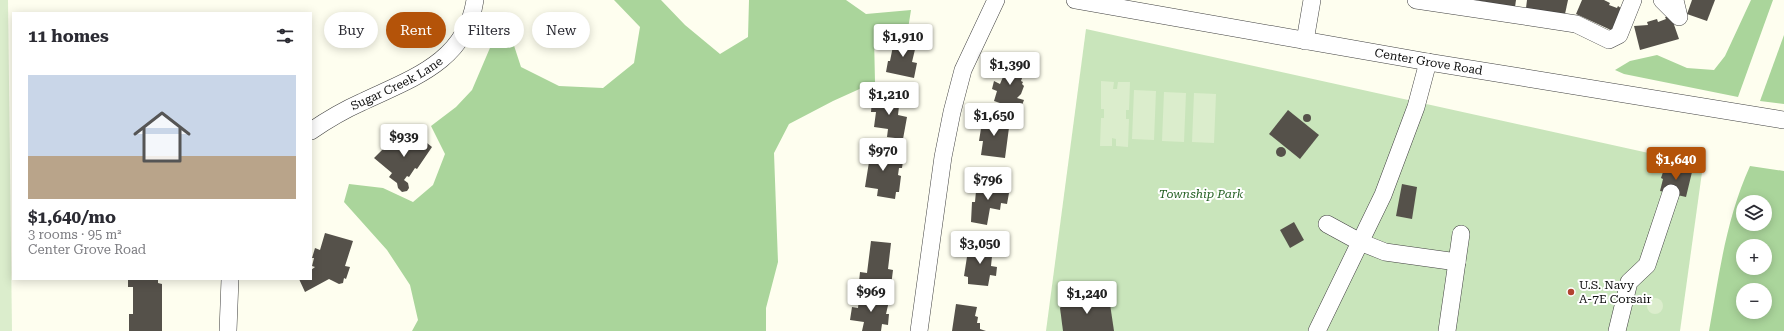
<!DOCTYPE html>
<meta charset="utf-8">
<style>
:root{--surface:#fff;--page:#f2f2f3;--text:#2b2b33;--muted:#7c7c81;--accent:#b45309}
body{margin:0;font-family:"Roboto Serif",serif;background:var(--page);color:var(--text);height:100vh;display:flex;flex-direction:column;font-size:15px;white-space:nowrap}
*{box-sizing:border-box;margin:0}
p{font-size:13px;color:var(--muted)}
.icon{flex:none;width:22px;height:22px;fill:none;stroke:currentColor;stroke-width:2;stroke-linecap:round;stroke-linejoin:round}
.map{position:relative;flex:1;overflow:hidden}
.drawer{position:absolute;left:12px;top:12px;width:300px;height:268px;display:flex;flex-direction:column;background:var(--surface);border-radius:0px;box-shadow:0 2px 10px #0003}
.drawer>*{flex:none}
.banner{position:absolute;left:324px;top:12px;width:380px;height:36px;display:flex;gap:8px}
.tools{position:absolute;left:1736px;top:195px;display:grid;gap:8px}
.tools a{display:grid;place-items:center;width:36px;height:36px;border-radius:50%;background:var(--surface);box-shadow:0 2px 10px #0003;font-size:20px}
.price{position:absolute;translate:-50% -34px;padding:0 9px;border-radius:4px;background:#fff;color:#222;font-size:13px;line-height:26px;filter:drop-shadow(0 1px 2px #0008)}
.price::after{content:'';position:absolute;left:50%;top:24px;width:12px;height:9px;margin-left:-6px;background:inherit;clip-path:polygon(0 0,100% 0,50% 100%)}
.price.active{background:var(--accent);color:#fff}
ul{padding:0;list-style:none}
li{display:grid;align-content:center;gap:8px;height:212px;padding:0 16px}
li span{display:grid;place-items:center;height:124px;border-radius:0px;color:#555}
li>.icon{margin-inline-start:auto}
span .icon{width:72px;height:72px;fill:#fffc;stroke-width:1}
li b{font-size:17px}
h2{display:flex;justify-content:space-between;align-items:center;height:48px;padding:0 16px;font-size:17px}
.pill{padding:0 14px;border-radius:18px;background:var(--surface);box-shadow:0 2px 10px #0003;font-size:14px;line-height:36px}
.pill.active{background:var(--accent);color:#fff}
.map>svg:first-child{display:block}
</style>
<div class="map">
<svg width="1784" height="331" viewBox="0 0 1784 331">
<rect width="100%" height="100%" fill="#fefeef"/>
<polygon fill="#c9e5bb" points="1086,29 1703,165 1680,331 1046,331"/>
<g fill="#aad59b" fill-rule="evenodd">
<polygon points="614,0 661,0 685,25 720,54 748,37 749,0 846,0 866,14 911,10 908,29 874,37 875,82 833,101 789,124 774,153 778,262 766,308 766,331 412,331 418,320 410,285 387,250 344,202 349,184 383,188 413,202 433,185 445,154 431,126 456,107 472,90 504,15 521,67 559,86 603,88 634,63 640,27"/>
<polygon points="1751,0 1773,0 1738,97 1624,74 1615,70 1630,61 1657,55 1687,68 1714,70 1725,56"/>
<polygon points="1784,35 1784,104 1760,101"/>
<path d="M1750 166 1784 171V331H1709C1719 275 1726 219 1750 166ZM1743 202H1765V224H1743ZM1743 246H1765V268H1743ZM1743 290H1765V312H1743Z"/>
</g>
<g fill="#dbedcc">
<polygon points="0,0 8,0 12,331 0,331"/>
<polygon points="1101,81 1114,82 1113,89 1117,89 1118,82 1130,82 1129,110 1126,110 1126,119 1129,119 1128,147 1116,146 1116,139 1112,138 1112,146 1100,146 1101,118 1104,118 1104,109 1101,109"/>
<polygon points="1134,90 1156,91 1154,140 1132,139"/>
<polygon points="1164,92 1186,93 1184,142 1162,141"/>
<polygon points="1194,93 1216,94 1214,143 1192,142"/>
<circle cx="1655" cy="306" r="8"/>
</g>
<g fill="#55514a">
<polygon points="1475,0 1516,0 1515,7"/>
<polygon points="1527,0 1568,0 1565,14 1526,8"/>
<polygon points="1582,0 1604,0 1610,3 1609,5 1617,8 1618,6 1622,9 1613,31 1576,14"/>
<polygon points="1692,0 1715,0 1707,21 1687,14"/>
<polygon points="1671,16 1679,39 1640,50 1634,26 1648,25 1647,22 1657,19 1658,22 1666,19 1665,17"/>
<polygon points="895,36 917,41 912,62 917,63 914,78 886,72 888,61 890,61"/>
<polygon points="1006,60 1026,67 1021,81 1023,82 1022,84 1024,86 1021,94 1017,98 1024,100 1020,110 994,101 997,91 992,89 994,81 1000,84 1003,77 1000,76"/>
<polygon points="878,94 900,97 898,115 907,117 903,139 887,137 888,129 874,127 876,112 871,112 872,99 877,100"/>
<polygon points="1288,110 1319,135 1300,159 1269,134"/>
<circle cx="1307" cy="118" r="4"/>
<polygon points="983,116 1010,120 1005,158 981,155 983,141 979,141"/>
<polygon points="412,131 432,147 417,169 415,168 409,177 407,176 404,180 408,183 409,188 407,191 402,192 398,188 397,183 389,177 392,173 374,158 385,147 388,149 398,137 400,138 406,132 409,135"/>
<circle cx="1281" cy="152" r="5"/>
<polygon points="862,149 904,155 902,168 899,168 898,175 901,176 899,192 896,192 895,199 877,196 878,189 865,187 869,162 860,161"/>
<polygon points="1667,165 1692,172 1686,197 1660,191 1663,179 1661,178 1663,172 1665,172"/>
<polygon points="982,180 1004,183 1003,193 1009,193 1007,204 1001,203 1000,210 990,208 987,225 971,222 972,202 975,202 976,191 980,191"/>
<polygon points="1402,184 1417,187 1412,219 1396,216"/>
<polygon points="1294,222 1304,240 1290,248 1280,230"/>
<polygon points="325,233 353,241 345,266 350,267 346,279 344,278 343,283 339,284 329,279 305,292 299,279 311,279 311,270 315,267 312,266 314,258 312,258 315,248 320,250"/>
<polygon points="871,241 891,243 888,269 893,270 891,286 859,282 860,272 867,273"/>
<polygon points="969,244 993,247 991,266 997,267 996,276 990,275 988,286 968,284 968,277 964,276"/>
<polygon points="128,279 158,279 158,283 162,284 162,331 129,331 129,314 133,314 133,287 128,287"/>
<polygon points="1101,295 1110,304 1114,331 1063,331 1060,308 1066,299"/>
<polygon points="870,296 888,299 889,301 886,314 889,314 888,325 882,324 881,331 862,331 864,322 850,320 852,307 858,308 859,298 869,299"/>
<polygon points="956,304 977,307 975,316 978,317 977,323 980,323 980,329 986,331 952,331"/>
</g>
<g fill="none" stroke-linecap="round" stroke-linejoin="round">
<g stroke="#404040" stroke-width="18">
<g id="minor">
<path id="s1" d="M1075 0 1428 62 1784 120"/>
<polyline points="1416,0 1576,24 1609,40 1619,35 1633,0"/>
<polyline points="1662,0 1679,17 1675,0"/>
<polyline points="1305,41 1312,0"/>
<path id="s2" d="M311 131C327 120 344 110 362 102 410 79 466 62 475 0"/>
<polyline points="1327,224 1360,242 1385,252 1457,262"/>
<polyline points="228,331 230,279"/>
<polyline points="919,331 943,157 952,112 963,70 996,0"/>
<polyline points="1317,331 1383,195 1416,107 1428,62"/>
<polyline points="1447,331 1461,234"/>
<polyline points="1617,331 1629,282 1647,265 1671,193"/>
</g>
</g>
<use href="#minor" stroke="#fff" stroke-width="17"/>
</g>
<circle fill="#b24330" stroke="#fff" stroke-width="1.5" cx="1571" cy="292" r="4"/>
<g text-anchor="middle" stroke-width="4" stroke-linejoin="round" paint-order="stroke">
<g font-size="12" fill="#0d0d0d" stroke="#fff">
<text dy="4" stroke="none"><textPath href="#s1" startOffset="359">Center Grove Road</textPath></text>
<text dy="4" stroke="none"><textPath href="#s2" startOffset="98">Sugar Creek Lane</textPath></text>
</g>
<g font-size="12" font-style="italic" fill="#246023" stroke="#fff">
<text x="1201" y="198">Township Park</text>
</g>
<g font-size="12" fill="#0d0d0d" stroke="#fff" text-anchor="start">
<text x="1579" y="289">U.S. Navy<tspan x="1579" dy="14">A-7E Corsair</tspan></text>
</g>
</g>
</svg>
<div class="tools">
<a><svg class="icon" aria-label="layers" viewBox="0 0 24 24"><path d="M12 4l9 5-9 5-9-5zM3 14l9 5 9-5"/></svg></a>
<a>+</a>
<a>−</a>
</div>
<b class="price" style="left:903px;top:58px">$1,910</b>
<b class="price" style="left:1010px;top:86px">$1,390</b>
<b class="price" style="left:889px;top:116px">$1,210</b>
<b class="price" style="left:994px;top:137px">$1,650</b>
<b class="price" style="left:404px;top:158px">$939</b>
<b class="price" style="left:883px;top:172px">$970</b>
<b class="price active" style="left:1676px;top:181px">$1,640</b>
<b class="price" style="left:988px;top:201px">$796</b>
<b class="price" style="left:980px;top:265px">$3,050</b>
<b class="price" style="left:871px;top:313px">$969</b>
<b class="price" style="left:1087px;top:315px">$1,240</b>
<div class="banner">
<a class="pill">Buy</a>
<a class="pill active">Rent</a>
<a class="pill">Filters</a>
<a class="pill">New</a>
</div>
<section class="drawer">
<h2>11 homes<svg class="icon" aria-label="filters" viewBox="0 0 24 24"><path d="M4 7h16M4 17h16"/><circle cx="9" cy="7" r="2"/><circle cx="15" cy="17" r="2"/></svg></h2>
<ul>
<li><span style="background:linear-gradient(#c9d6e8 65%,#b9a48a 0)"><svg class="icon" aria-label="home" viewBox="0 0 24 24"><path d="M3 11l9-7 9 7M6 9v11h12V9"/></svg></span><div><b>$1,640/mo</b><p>3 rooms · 95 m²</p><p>Center Grove Road</p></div></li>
</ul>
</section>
</div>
